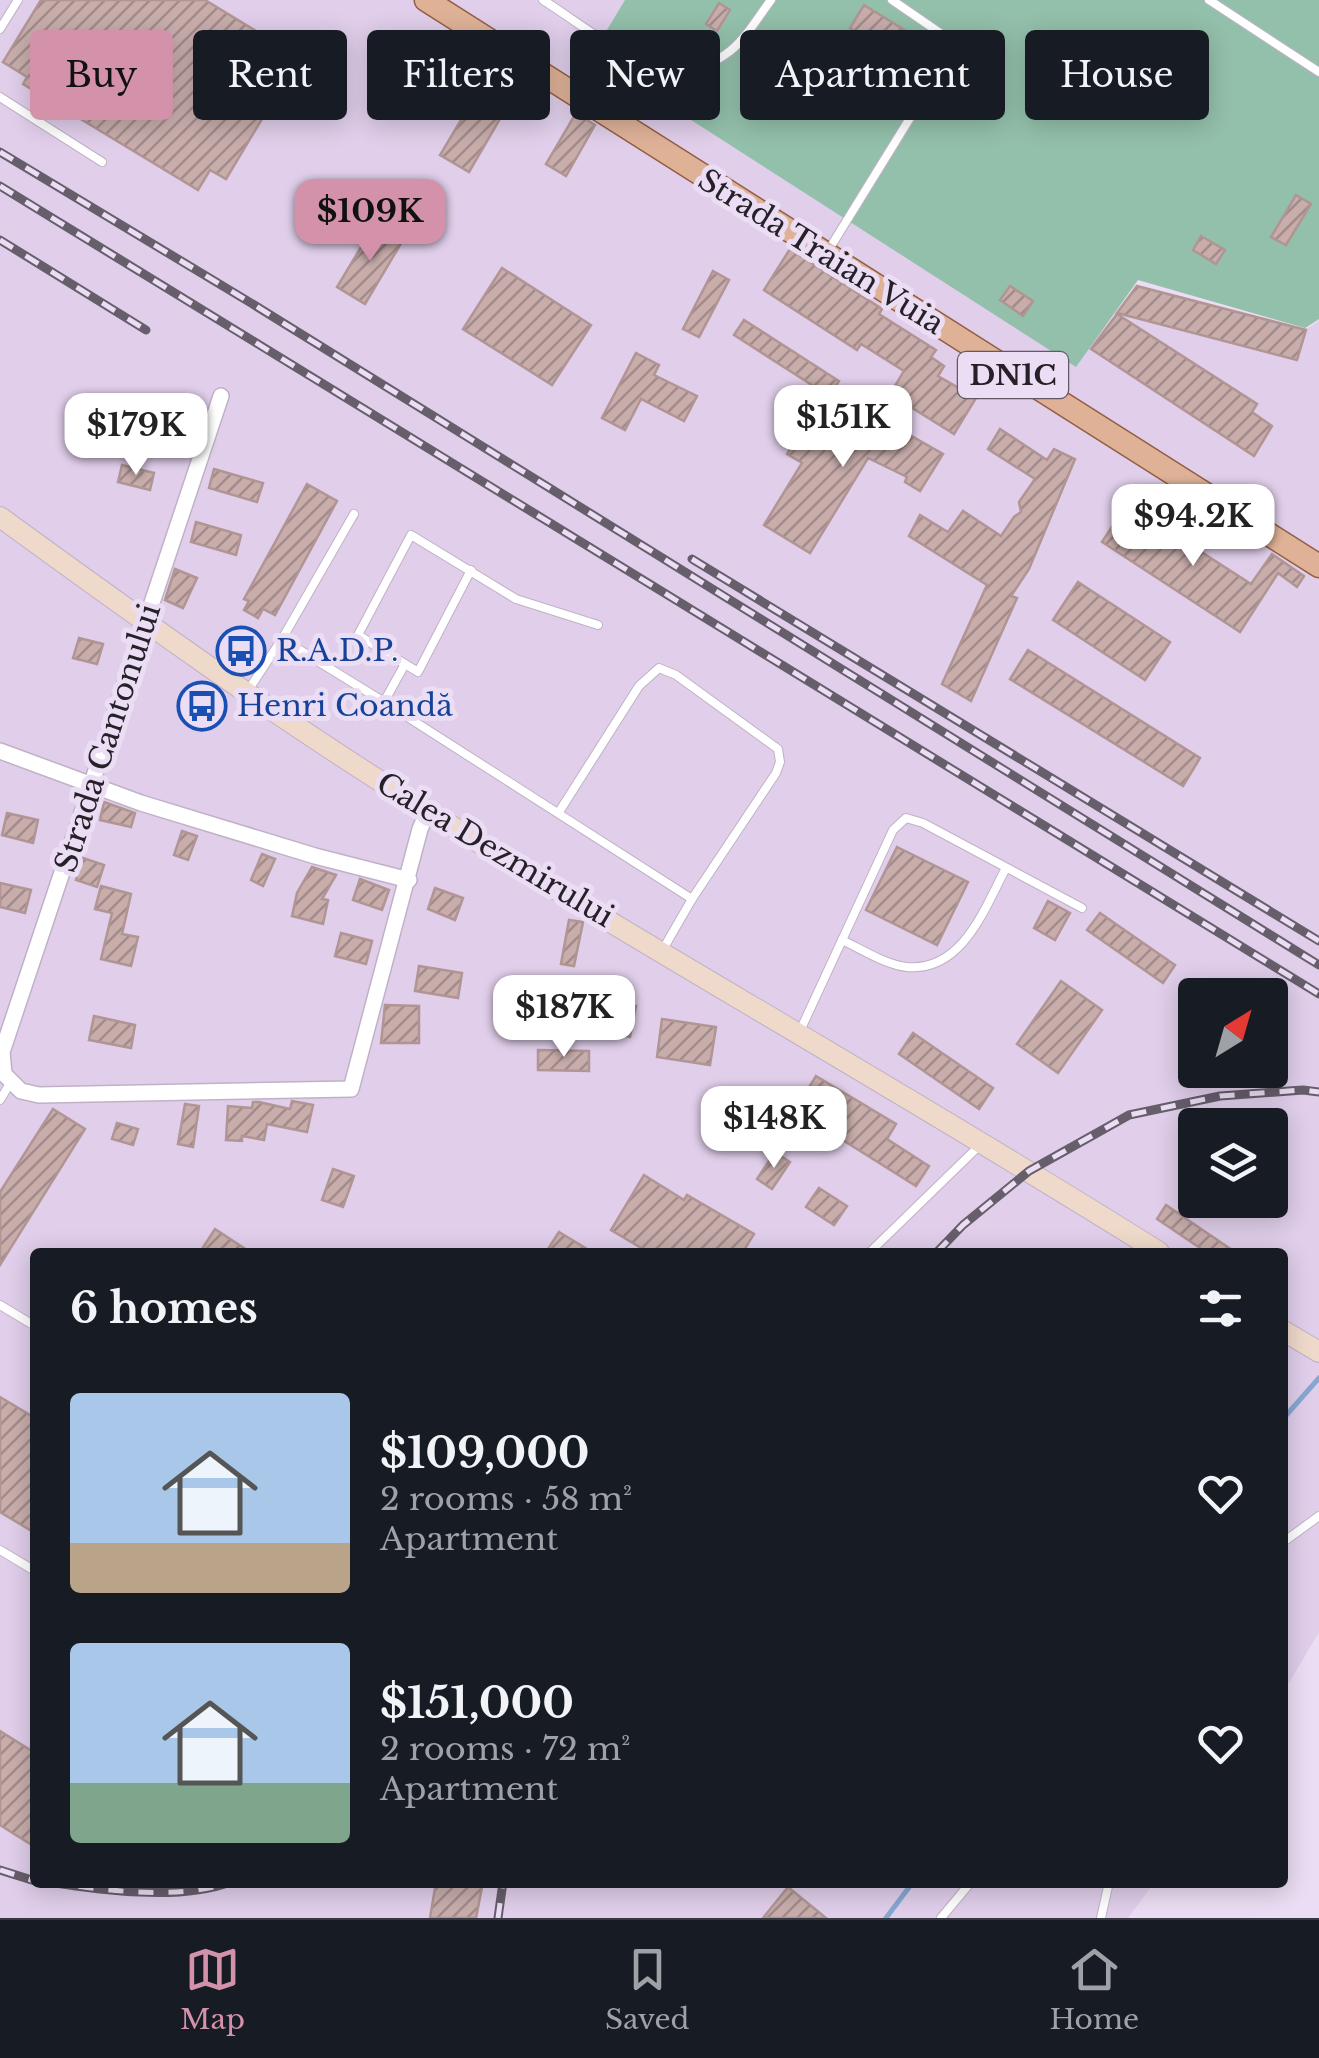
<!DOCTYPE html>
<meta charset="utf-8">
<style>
:root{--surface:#171b24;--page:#242831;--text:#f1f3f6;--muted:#9ea1a6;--line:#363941;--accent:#d392aa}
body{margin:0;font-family:"Libre Baskerville",serif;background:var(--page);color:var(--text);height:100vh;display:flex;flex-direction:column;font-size:38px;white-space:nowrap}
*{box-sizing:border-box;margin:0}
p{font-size:32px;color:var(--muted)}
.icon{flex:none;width:55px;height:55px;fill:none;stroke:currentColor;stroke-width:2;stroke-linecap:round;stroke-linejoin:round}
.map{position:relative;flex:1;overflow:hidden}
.drawer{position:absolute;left:30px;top:1248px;width:1258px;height:640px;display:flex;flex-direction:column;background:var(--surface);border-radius:10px;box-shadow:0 5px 25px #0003}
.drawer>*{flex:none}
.top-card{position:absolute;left:30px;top:30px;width:1260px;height:90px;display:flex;gap:20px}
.needle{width:65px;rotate:37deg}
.fabs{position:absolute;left:1178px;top:978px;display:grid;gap:20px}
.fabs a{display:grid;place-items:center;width:110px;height:110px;border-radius:10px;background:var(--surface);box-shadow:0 5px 25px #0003;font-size:50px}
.price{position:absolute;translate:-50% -85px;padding:0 22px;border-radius:20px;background:#fff;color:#222;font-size:32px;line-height:65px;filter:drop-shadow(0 2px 5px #0008)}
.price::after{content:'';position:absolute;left:50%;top:60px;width:30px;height:22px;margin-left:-15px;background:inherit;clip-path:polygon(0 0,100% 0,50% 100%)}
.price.on{background:var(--accent);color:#111}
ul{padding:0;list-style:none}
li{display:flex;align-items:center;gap:30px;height:250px;padding:0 40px}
li span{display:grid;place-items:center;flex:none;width:280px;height:200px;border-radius:10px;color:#555}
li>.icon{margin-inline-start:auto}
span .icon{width:120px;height:120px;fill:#fffc;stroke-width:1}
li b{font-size:42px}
h2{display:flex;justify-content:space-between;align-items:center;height:120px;padding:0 40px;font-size:42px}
.tag{padding:0 35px;border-radius:10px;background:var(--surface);box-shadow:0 5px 25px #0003;font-size:35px;line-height:90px}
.tag.on{background:var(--accent);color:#111}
.menu{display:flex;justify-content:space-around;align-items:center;height:140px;border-top:2px solid var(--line);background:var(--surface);font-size:28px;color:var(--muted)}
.menu a{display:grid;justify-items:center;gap:5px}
.menu .on{color:var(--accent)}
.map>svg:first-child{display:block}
</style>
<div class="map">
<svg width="1319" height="1918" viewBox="0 0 1319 1918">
<defs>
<pattern id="building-hatch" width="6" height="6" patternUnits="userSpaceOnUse" patternTransform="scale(2.5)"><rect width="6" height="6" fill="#c8adab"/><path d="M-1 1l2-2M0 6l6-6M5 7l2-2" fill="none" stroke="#a28c8b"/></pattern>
</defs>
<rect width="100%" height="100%" fill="#ebddf3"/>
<path fill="#e0ceea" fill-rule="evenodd" d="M0 0H1319V319L1305 328 1138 280 1102 331 1137 286 1305 330 1319 321V1632L1283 1693 1282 1252H35V1882L1154 1883 1128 1918H0ZM1195 995H1270V1070H1195ZM1195 1125H1270V1200H1195Z"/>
<polygon fill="#93c0ab" points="625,0 1319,0 1319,319 1305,328 1138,280 1076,367 660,100 646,79 596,48"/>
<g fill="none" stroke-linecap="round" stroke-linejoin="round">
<g stroke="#87a7d1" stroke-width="5">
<polyline points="1282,1420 1319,1378"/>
<polyline points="886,1918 913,1882"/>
</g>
</g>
<g fill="url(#building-hatch)" stroke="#b09594" stroke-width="2.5">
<polygon points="41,0 205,0 299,57 226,179 210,170 198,190 23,84 27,77 3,62"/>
<polygon points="719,3 730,10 717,31 706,24"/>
<polygon points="864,5 906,31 892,54 850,28"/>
<polygon points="476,95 504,112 469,172 440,155"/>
<polygon points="576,113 595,125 566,176 546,164"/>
<polygon points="1296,195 1311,204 1286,245 1271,237"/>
<polygon points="375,224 403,240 365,304 337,287"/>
<polygon points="1201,236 1225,250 1216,264 1193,250"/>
<polygon points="790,249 882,309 879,314 936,350 931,357 944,366 938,376 976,398 954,434 890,394 904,371 861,344 857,350 764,290"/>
<polygon points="502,268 591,325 552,385 463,329"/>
<polygon points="713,271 729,280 699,337 683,329"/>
<polygon points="1010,286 1033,301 1023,316 1000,300"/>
<polygon points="1137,286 1306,330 1297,360 1117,313"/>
<polygon points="1117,314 1257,404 1252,412 1272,426 1254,456 1091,349"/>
<polygon points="744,320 839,381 829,396 734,335"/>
<polygon points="636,353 659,365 654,375 697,396 684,421 641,399 625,430 602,418"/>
<polygon points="843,397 943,454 920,491 905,482 907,477 868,458 810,553 764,525 802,463 787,454 801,432 816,442"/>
<polygon points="152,412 177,423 170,439 145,428"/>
<polygon points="1000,429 1047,460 1054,449 1075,459 1029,569 1011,596 1017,598 971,701 942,684 987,585 909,536 920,515 948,532 963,511 1001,536 1014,517 1021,512 1019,502 1035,479 988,449"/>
<polygon points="122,465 154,473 150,490 118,482"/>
<polygon points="214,469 263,483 257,502 209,488"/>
<polygon points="307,484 337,501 275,615 263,609 258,618 244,610 249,601 244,599"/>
<polygon points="1127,504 1251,584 1272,554 1304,576 1297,587 1278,573 1240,632 1102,542"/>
<polygon points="196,522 241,535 236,555 191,542"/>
<polygon points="175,569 197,578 183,608 165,600"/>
<polygon points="1078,582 1170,642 1145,680 1053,620"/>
<polygon points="79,638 103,644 97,664 73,658"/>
<polygon points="1028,650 1200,758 1183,786 1010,679"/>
<polygon points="104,802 135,813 131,827 100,820"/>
<polygon points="7,813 38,820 33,843 2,835"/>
<polygon points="182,831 197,836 188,860 174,855"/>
<polygon points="897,847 968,882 937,945 866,910"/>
<polygon points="262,854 275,859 263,886 251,880"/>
<polygon points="83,858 104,865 97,887 76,880"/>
<polygon points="312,867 336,875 322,899 328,900 323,924 292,916 297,893"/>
<polygon points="360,879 389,890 382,910 353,900"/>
<polygon points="0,883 31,890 25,913 0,907"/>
<polygon points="101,886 131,894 122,934 138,937 131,966 101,959 112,913 95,909"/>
<polygon points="435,888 463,898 455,920 428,909"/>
<polygon points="1048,901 1070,913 1055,940 1034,928"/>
<polygon points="1100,913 1175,965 1163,983 1087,930"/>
<polygon points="569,920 583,922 574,966 561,964"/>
<polygon points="341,933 372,941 366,964 335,956"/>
<polygon points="419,966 462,973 458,998 415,991"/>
<polygon points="1061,981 1102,1010 1058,1073 1017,1044"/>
<polygon points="605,1000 636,1006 630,1037 599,1031"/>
<polygon points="385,1005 419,1006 419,1043 381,1043"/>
<polygon points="94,1016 135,1025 131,1048 89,1040"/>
<polygon points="662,1019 716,1027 710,1065 657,1057"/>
<polygon points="913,1033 993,1088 979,1109 899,1054"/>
<polygon points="538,1050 589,1051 589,1071 538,1070"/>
<polygon points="816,1076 896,1124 887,1139 929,1166 916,1186 795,1110"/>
<polygon points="292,1101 313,1105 307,1132 267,1124 264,1140 242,1136 242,1141 226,1140 228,1106 252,1108 253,1102 259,1102 290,1109"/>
<polygon points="185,1104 199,1106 193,1147 178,1144"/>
<polygon points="53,1109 85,1129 0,1265 0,1192"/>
<polygon points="117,1123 138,1129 133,1145 112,1139"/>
<polygon points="775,1152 790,1162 772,1189 757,1179"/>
<polygon points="333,1169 354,1176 343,1207 322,1200"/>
<polygon points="644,1175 684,1200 687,1195 754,1234 743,1252 648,1252 611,1230"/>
<polygon points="819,1188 847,1206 834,1225 806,1207"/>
<polygon points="1166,1205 1235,1252 1206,1252 1157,1219"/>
<polygon points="215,1229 250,1252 200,1252"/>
<polygon points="559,1232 592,1252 546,1252"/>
<polygon points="0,1397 35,1418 35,1533 0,1512"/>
<polygon points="0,1731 35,1753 35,1847 0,1825"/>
<polygon points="436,1882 483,1882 476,1918 430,1918"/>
<polygon points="788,1887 826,1918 763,1918"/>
</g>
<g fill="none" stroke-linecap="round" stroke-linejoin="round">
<g stroke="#bfb2c6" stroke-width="10">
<g id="service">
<path d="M543 0C593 31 665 98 726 54 744 42 758 17 771 0"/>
<polyline points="1209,0 1319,72"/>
<polyline points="0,29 18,0"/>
<polyline points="0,97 102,162"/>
<polyline points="828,251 952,50 946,37 892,0"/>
<polyline points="282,639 384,702 405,664 358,635 411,535 516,599 598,625"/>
<polyline points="405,664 418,672 471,570"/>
<polyline points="249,689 282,639 354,514"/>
<polyline points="384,702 692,899"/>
<polyline points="559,812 639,686 659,668 676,675 778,749 780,762 776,773 692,899 662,951"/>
<path d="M842 940C861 949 886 965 907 967 963 972 985 907 1006 868"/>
<polyline points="799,1033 893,830 906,818 923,823 1082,908"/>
<polyline points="0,1100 11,1082"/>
<polyline points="870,1252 979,1146"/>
<polyline points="0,1305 35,1326"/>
<polyline points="1282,1543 1319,1516"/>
<polyline points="0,1550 35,1571"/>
<polyline points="941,1918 971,1882"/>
<polyline points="1101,1918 1109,1882"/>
</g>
</g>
<g stroke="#bfb2c6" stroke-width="18">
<g id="minor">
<polyline points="221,396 2,1052 4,1074 21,1091 39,1095 351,1089 420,829 428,811"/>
<polyline points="0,751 141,803 315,856 409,880"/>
</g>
</g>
<g stroke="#bfb2c6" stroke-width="22">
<g id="secondary">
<path d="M0 517C140 619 282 721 429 812 671 962 919 1101 1159 1252"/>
<polyline points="1282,1330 1319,1352"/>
</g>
</g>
<g stroke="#915e44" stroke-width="25">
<polyline id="primary" points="426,0 1319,566"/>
</g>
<use href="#service" stroke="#fff" stroke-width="8"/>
<use href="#minor" stroke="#fff" stroke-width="15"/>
<use href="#secondary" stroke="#efd9cb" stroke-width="20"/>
<use href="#primary" stroke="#dfb298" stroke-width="22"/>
<g stroke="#665e6b" stroke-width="9">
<g id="rail">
<polyline points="0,152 251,303 1319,965"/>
<polyline points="0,186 1319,994"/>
<polyline points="0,240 146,330"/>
<polyline points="692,559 1319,941"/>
<polyline points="937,1252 963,1225 1029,1171 1129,1115 1220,1096 1303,1090 1319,1092"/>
<polyline points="0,1870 35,1881"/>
<path d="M49 1882C101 1890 180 1901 230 1882"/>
<polyline points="498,1918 503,1882"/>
</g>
</g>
<use href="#rail" stroke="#ebddf3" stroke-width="5" stroke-dasharray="15" stroke-linecap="butt"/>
</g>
<defs>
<g id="bus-ring" transform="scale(2.5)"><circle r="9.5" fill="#ebddf3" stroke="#1a4fb4" stroke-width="1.5"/><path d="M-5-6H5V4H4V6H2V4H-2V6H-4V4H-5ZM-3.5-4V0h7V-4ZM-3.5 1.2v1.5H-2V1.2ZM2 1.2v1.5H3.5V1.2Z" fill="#1a4fb4"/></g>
</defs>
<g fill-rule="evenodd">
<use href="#bus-ring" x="241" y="651"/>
<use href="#bus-ring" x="202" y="706"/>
</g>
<g text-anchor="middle" stroke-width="10" stroke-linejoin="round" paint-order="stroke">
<rect fill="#ebddf3" stroke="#615966" stroke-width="2.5" x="958" y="352" width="110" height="46" rx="8"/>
<g font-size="28" font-weight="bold" fill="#262129">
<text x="1013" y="385">DN1C</text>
</g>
<g font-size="30" fill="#262129" stroke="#ebddf3">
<text transform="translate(821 252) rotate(32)" y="10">Strada Traian Vuia</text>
<text transform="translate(108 738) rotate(-72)" y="10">Strada Cantonului</text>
<text transform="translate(495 850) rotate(31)" y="10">Calea Dezmirului</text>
</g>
<g font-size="30" fill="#164399" stroke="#ebddf3" text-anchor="start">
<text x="276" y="661">R.A.D.P.</text>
<text x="237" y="716">Henri Coandă</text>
</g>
</g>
</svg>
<div class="fabs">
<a><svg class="needle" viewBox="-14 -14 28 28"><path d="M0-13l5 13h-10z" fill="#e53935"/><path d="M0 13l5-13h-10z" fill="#9ea1a6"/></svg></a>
<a><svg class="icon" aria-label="layers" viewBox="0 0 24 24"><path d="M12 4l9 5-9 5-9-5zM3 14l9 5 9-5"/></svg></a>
</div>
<b class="price on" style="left:370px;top:264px">$109K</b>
<b class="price" style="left:843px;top:470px">$151K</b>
<b class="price" style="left:136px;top:478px">$179K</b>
<b class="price" style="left:1193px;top:569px">$94.2K</b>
<b class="price" style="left:564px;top:1060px">$187K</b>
<b class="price" style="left:774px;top:1171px">$148K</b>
<div class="top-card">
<a class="tag on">Buy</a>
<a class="tag">Rent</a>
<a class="tag">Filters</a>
<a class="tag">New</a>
<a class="tag">Apartment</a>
<a class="tag">House</a>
</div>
<section class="drawer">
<h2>6 homes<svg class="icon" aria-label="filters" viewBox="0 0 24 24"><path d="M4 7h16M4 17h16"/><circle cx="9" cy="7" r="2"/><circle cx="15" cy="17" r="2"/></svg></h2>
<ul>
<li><span style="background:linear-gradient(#a9c7e8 75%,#b9a48a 0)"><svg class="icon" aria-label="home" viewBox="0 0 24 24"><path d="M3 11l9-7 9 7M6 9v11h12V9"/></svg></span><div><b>$109,000</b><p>2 rooms · 58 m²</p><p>Apartment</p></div><svg class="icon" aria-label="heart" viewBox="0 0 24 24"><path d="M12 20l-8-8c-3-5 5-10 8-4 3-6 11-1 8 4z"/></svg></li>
<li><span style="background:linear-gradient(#a9c7e8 70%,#7fa58c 0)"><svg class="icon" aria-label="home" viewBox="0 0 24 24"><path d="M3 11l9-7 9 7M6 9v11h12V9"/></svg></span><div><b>$151,000</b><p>2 rooms · 72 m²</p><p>Apartment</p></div><svg class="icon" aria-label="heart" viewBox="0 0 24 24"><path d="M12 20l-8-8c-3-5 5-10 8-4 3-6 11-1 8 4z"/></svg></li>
</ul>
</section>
</div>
<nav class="menu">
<a class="on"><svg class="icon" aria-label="map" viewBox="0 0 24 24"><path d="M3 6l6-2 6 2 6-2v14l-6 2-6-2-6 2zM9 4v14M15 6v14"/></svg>Map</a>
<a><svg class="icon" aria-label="saved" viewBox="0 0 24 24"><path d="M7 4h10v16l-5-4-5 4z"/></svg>Saved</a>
<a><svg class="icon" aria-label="home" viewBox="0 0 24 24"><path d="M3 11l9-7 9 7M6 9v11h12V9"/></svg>Home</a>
</nav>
